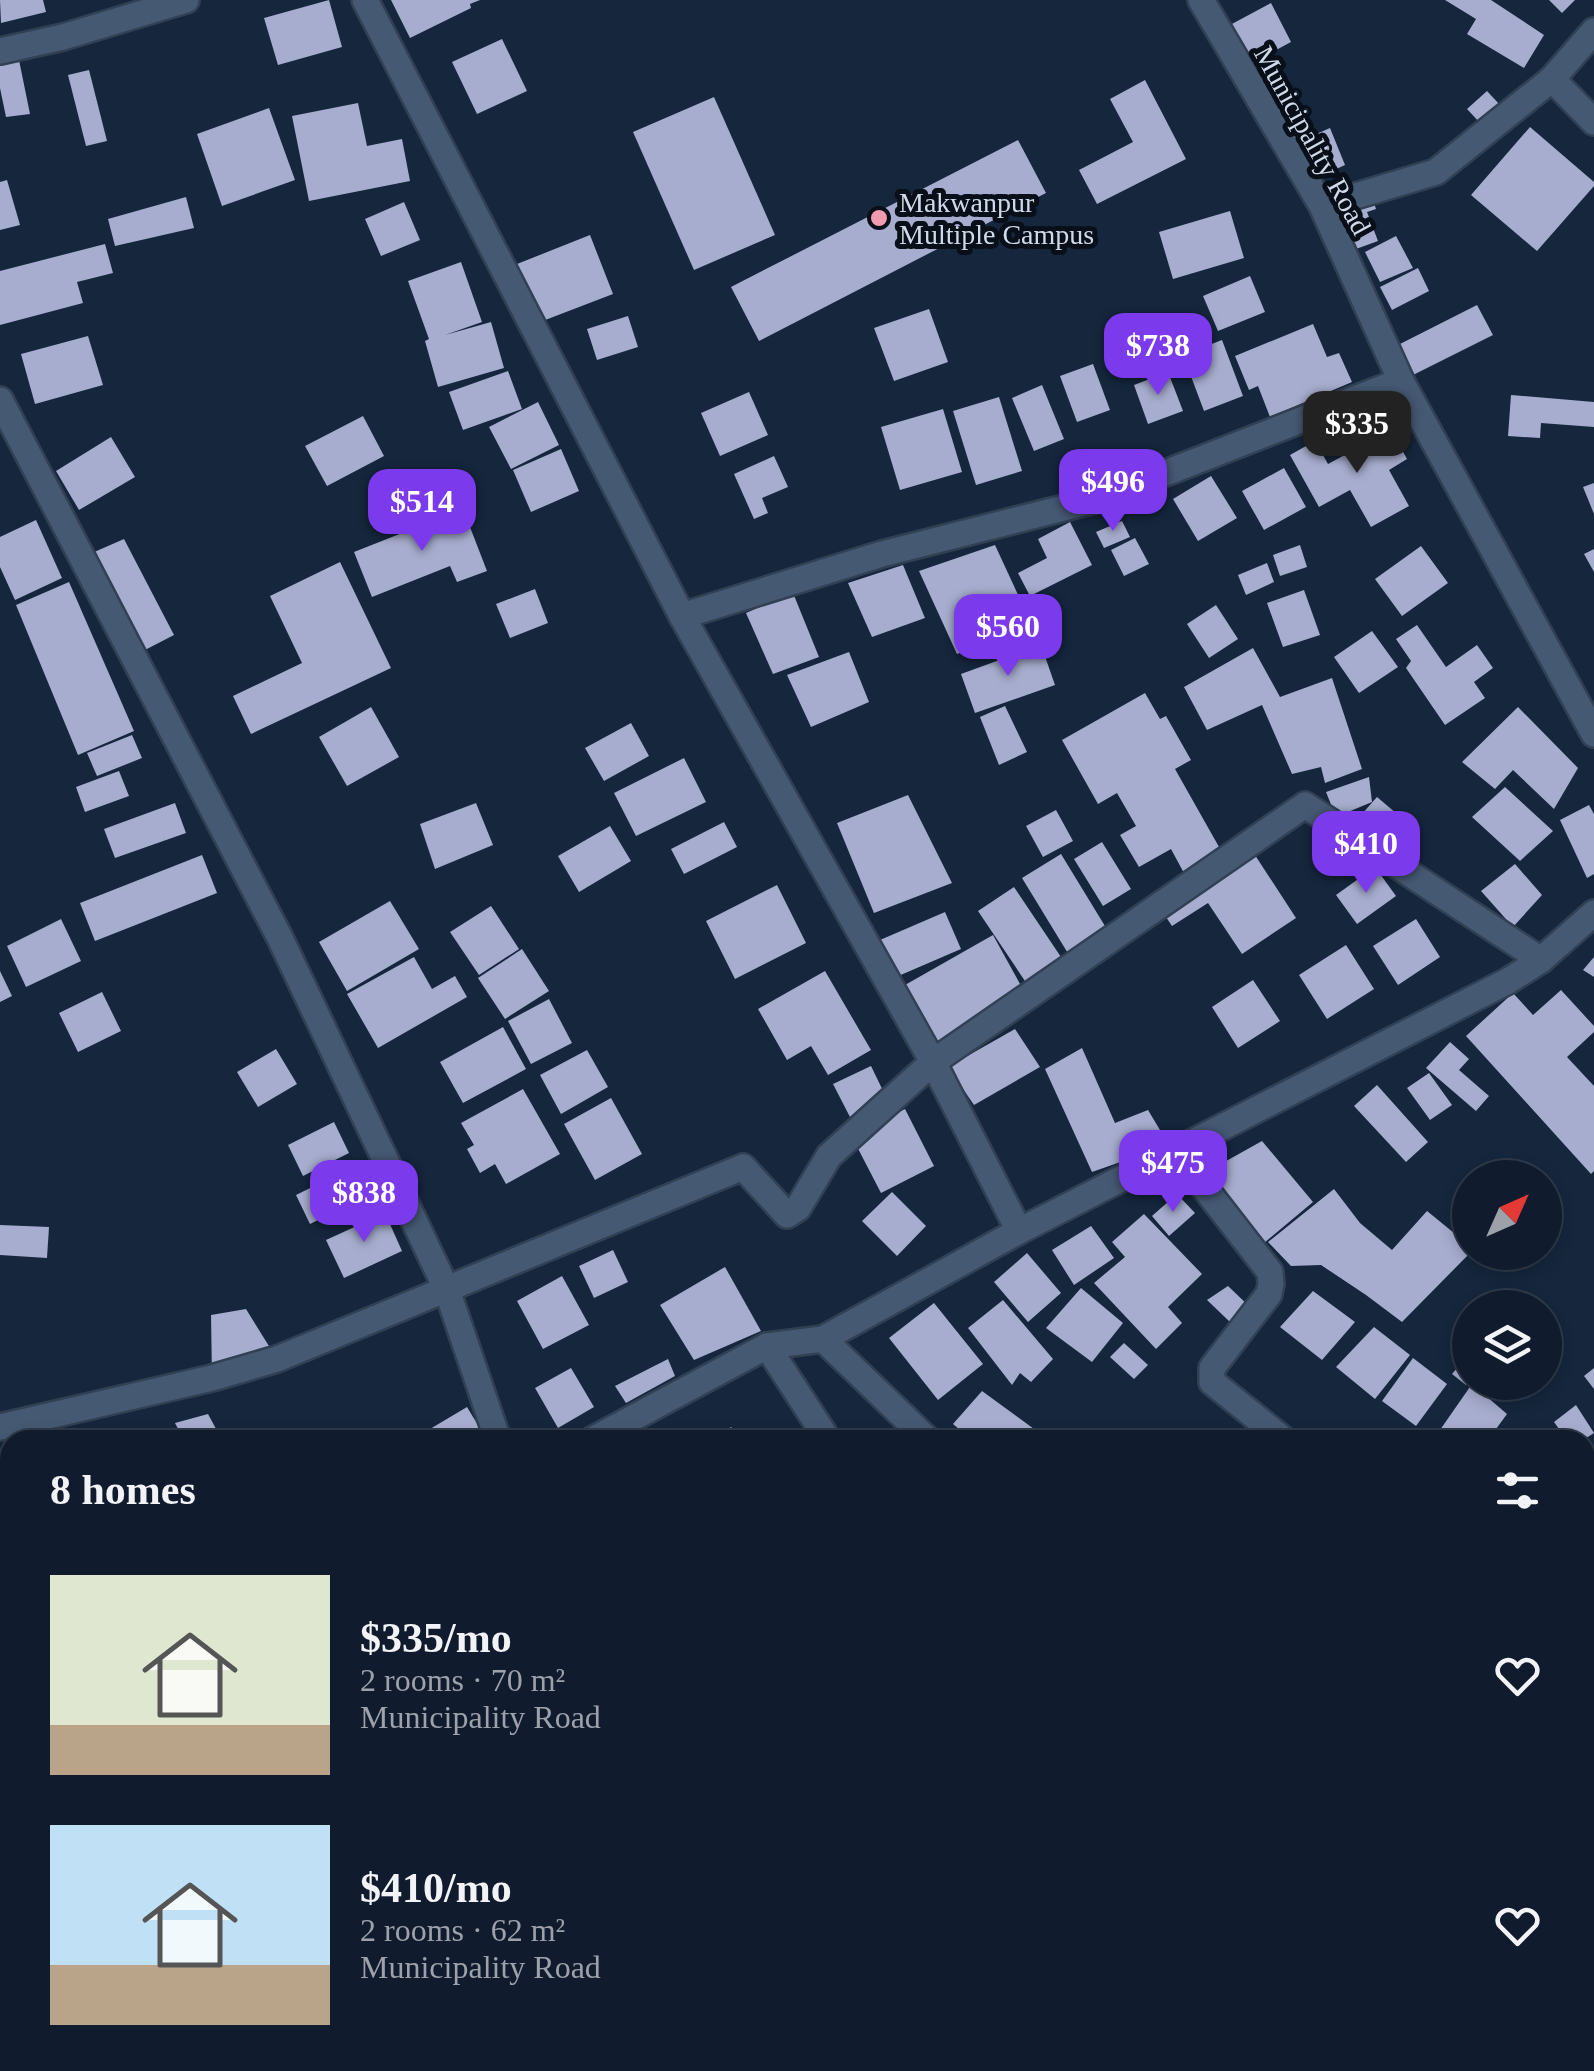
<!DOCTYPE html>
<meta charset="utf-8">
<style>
:root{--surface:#101c2e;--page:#192536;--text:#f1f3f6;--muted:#9ca1aa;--line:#303a4a;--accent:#7c3aed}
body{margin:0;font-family:Georgia,serif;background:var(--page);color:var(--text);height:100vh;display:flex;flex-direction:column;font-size:38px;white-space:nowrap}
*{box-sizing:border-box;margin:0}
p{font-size:32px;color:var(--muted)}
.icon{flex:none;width:55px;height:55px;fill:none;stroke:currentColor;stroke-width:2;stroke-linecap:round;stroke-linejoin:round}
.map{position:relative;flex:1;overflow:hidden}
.panel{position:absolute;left:0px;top:1430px;width:1595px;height:642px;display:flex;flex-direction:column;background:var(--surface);border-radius:30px 30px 0 0;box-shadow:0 5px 15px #0003,0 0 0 2px var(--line)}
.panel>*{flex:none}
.needle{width:65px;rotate:45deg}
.tools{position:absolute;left:1452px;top:1160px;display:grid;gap:20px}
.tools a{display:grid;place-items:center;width:110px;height:110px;border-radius:50%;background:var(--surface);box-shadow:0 5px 15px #0003,0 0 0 2px var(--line);font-size:50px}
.price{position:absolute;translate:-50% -85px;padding:0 22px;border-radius:20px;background:var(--accent);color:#fff;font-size:32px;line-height:65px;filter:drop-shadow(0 2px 5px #0008)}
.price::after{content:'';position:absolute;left:50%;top:60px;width:30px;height:22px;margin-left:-15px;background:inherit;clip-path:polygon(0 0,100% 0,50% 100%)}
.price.active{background:#222;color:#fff}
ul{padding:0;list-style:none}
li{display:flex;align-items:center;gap:30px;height:250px;padding:0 50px}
li span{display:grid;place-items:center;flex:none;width:280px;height:200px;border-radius:0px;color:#555}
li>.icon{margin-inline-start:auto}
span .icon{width:120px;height:120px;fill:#fffc;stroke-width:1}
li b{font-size:42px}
h2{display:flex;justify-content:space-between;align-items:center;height:120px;padding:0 50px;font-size:42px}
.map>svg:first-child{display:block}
</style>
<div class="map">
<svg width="1594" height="2071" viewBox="0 0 1594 2071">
<rect width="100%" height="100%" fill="#15263d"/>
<g fill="#a7adce">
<polygon points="0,0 43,0 46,12 1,23"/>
<polygon points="329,0 342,47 278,65 264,18"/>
<polygon points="391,0 480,0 470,4 471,8 410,38"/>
<polygon points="1445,0 1491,0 1544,35 1524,68 1467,34 1476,19"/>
<polygon points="1549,0 1575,0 1562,13"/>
<polygon points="1271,3 1291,42 1250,64 1230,25"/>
<polygon points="502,39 527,91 477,114 452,62"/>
<polygon points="19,60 30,114 6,117 0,88 0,62"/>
<polygon points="89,70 107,141 86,146 68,75"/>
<polygon points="1145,80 1186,159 1097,204 1079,170 1133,142 1110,99"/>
<polygon points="1487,91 1500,105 1481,124 1467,109"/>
<polygon points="714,97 775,235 694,270 633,132"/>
<polygon points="358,103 367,146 402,139 410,181 309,201 292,116"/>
<polygon points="269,108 295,180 222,206 197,134"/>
<polygon points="1530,127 1594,182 1594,186 1537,251 1471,195"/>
<polygon points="1330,128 1345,165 1321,176 1305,139"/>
<polygon points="1018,140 1046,193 759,341 731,287"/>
<polygon points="7,180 20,225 0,230 0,182"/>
<polygon points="186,197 194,228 115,246 108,219"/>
<polygon points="1372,197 1376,209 1367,212 1378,241 1356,249 1340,210"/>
<polygon points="404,202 420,240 381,256 365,219"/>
<polygon points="1230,211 1244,258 1173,279 1159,232"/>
<polygon points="590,235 613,294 540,322 517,264"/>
<polygon points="1396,236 1413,268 1380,282 1365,252"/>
<polygon points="105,244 113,273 77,282 83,303 0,325 0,271"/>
<polygon points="461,262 482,322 445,335 491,322 504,368 438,387 425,341 429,339 408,281"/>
<polygon points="1418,268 1429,291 1392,310 1380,287"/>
<polygon points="1250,276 1265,312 1218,331 1203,296"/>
<polygon points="1477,305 1493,335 1413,375 1398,345"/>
<polygon points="929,309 948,362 894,381 874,328"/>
<polygon points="628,316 638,347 597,360 587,329"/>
<polygon points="1313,324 1327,357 1339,353 1352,382 1270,417 1258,386 1249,390 1235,356"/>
<polygon points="88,336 103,385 35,404 21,354"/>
<polygon points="1222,340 1243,396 1204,411 1183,355"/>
<polygon points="1093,364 1110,410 1077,422 1060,376"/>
<polygon points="508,371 522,409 463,430 449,392"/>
<polygon points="1168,372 1183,411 1148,424 1134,385"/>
<polygon points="1042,385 1064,439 1034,451 1012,398"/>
<polygon points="749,392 768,435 720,456 701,413"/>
<polygon points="1511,395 1594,402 1594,427 1541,423 1540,438 1508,436"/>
<polygon points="999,397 1022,471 976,485 953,411"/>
<polygon points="538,402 559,445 511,469 489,427"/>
<polygon points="943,409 962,472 900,490 881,427"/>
<polygon points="363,416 384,456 327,486 305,446"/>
<polygon points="1391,430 1407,459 1389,470 1409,506 1371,527 1350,490 1319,507 1290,455 1315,441 1328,464"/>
<polygon points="111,437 135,477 79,510 56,471"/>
<polygon points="561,449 579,491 531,512 513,470"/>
<polygon points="774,456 788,487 762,498 768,513 754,519 734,474"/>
<polygon points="1284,468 1306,507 1264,530 1242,491"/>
<polygon points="1211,476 1237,518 1198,541 1173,499"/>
<polygon points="1594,483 1594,514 1583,487"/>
<polygon points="463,509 487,571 457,582 450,566 372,597 354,552"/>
<polygon points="36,520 62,578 15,600 0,567 0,537"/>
<polygon points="1122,521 1130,537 1104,548 1096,532"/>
<polygon points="1070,522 1092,565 1030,596 1018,573 1047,558 1038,539"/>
<polygon points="1135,538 1149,564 1124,576 1111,550"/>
<polygon points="124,539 174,635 143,651 92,553"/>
<polygon points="995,545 1032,625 957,654 919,571"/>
<polygon points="1300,545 1307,567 1280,576 1273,555"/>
<polygon points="1421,546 1448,583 1402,616 1375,579"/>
<polygon points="1594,549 1594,572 1584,554"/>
<polygon points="340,562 391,668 251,734 233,696 302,663 270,596"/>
<polygon points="1267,563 1274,582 1246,595 1238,575"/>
<polygon points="903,565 925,618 872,637 848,583"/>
<polygon points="69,582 134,731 78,755 16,605"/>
<polygon points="535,589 548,623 510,638 496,604"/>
<polygon points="1304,590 1320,635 1283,647 1267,603"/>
<polygon points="793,593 819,657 773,674 746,613"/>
<polygon points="1216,605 1238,639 1209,658 1187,624"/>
<polygon points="1417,625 1446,667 1477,645 1493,668 1474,682 1485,698 1445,725 1406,668 1411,661 1396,639"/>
<polygon points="1372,631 1398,667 1359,693 1334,657"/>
<polygon points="1041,645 1055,685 975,713 961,674"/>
<polygon points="1253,648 1280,697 1332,678 1362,769 1325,783 1321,767 1292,774 1262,705 1207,730 1184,687"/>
<polygon points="849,652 869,702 811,727 787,675"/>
<polygon points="1145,693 1160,719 1166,716 1191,760 1175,769 1223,854 1185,875 1171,849 1139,867 1120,835 1136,826 1117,793 1098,804 1062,740"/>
<polygon points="1005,706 1027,752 999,765 980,717"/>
<polygon points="371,707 399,757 347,786 319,737"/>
<polygon points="1518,707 1578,768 1554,809 1513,770 1495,789 1462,762"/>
<polygon points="631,723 649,756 604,781 585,748"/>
<polygon points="132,735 142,758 97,776 87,753"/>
<polygon points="684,758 706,802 636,836 614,793"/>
<polygon points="119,771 129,796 85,812 76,787"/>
<polygon points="1369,777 1372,802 1336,817 1326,792"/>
<polygon points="1505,787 1553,831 1520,861 1472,817"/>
<polygon points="908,795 952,883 874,913 837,823"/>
<polygon points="1377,797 1403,819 1380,844 1354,823"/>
<polygon points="175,803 186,833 115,858 104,829"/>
<polygon points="476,803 493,845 435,869 420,824"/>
<polygon points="1589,805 1594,814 1594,874 1587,878 1560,820"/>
<polygon points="1056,810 1073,841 1043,857 1026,826"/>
<polygon points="724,822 737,847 684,874 671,849"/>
<polygon points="610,826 631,861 579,892 558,856"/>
<polygon points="1102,842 1131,889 1103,906 1074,859"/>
<polygon points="1253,852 1296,918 1242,954 1208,903 1172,926 1162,911"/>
<polygon points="1061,854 1108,931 1069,955 1022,878"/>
<polygon points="202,855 217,893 95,941 80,903"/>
<polygon points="1515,864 1542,895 1513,927 1481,891"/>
<polygon points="1375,867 1396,896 1357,924 1336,895"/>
<polygon points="777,885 806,943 735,979 706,921"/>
<polygon points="1014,887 1065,963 1029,987 978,911"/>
<polygon points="390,901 419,949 347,991 319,942"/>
<polygon points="491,906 519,949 479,975 450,932"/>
<polygon points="945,912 961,949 896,977 880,940"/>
<polygon points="61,919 81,961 26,987 7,946"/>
<polygon points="1416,919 1440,957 1398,985 1373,946"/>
<polygon points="993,935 1025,993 937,1042 905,985"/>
<polygon points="1346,945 1374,989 1327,1019 1299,975"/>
<polygon points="522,949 549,991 505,1019 478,978"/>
<polygon points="414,957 432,989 455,976 467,997 378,1048 347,994"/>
<polygon points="1594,957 1594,977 1583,970"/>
<polygon points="0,971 12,996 0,1002"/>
<polygon points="825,971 871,1050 828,1075 811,1046 787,1060 758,1009"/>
<polygon points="1253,980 1280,1021 1238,1048 1212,1007"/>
<polygon points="1561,990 1594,1026 1594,1032 1567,1057 1594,1086 1594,1171 1591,1174 1466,1036 1513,993 1533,1015"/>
<polygon points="102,992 121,1031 78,1052 59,1013"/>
<polygon points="549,999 572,1043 531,1064 508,1021"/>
<polygon points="503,1027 526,1069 463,1103 440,1062"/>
<polygon points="1015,1029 1040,1067 974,1105 948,1067"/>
<polygon points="1450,1042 1469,1059 1459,1070 1489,1096 1476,1111 1426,1068"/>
<polygon points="1082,1048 1115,1123 1148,1110 1169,1145 1092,1172 1045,1069"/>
<polygon points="276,1049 297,1084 258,1107 237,1072"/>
<polygon points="587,1050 608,1087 561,1114 540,1075"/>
<polygon points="871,1066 887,1099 850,1117 833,1084"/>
<polygon points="1429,1073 1452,1105 1430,1120 1407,1088"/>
<polygon points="1377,1085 1428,1142 1406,1162 1354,1106"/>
<polygon points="523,1089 560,1154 506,1184 495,1164 480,1173 467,1149 474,1145 461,1123"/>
<polygon points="611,1098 642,1154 595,1180 564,1124"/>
<polygon points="905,1109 934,1166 881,1193 852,1137"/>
<polygon points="334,1122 349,1153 303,1176 288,1145"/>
<polygon points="1262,1141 1313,1202 1264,1243 1203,1174"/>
<polygon points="353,1167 368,1195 310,1224 296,1195"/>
<polygon points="1334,1189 1360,1223 1392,1250 1427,1211 1470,1246 1470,1253 1402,1322 1366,1295 1321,1265 1291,1266 1268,1242"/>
<polygon points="892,1192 926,1226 897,1256 862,1221"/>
<polygon points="1177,1194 1195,1213 1169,1236 1152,1216"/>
<polygon points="385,1213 402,1251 344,1278 326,1240"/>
<polygon points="1144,1214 1202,1274 1168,1307 1182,1323 1156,1349 1094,1283 1125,1257 1112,1242"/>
<polygon points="0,1225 49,1227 47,1258 0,1255"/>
<polygon points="1091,1226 1114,1258 1074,1285 1052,1250"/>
<polygon points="613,1250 628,1282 594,1298 579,1266"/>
<polygon points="1027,1253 1061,1293 1028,1322 994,1282"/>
<polygon points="725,1267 761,1331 694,1360 660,1305"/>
<polygon points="562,1276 589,1325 543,1349 517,1301"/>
<polygon points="1228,1286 1251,1308 1231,1323 1207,1300"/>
<polygon points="1081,1288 1123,1323 1092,1362 1046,1328"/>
<polygon points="1313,1291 1355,1322 1322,1360 1280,1327"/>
<polygon points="1003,1300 1053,1359 1031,1382 1020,1373 1012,1385 968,1328"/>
<polygon points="934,1303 983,1364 938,1400 889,1338"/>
<polygon points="246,1309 277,1359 212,1378 211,1315"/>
<polygon points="1374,1327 1410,1355 1375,1399 1336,1367"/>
<polygon points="1124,1343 1148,1365 1134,1379 1110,1357"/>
<polygon points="1470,1353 1470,1382 1466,1385 1452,1374"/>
<polygon points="1413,1358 1447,1384 1416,1426 1382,1401"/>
<polygon points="668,1359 675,1376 626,1403 615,1386"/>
<polygon points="571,1368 594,1407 558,1428 535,1388"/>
<polygon points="1594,1368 1594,1389 1584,1376"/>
<polygon points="1472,1384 1507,1414 1488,1440 1433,1440"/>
<polygon points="982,1391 1034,1429 1025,1440 972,1440 953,1424"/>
<polygon points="1576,1405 1594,1433 1583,1440 1567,1440 1554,1422"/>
<polygon points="467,1407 487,1440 436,1440 430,1429"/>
<polygon points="208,1414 222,1440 184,1440 175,1423"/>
<polygon points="731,1427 741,1440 715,1440"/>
<polygon points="1585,1761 1594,1772 1594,1835 1585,1824"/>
<polygon points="10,1798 10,1835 0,1838 0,1801"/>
</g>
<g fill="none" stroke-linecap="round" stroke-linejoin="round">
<g stroke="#324053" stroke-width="30">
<g id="minor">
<polyline points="365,0 682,616 933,1062 1019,1231"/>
<polyline points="1201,0 1322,206 1401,381 1594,734"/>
<polyline points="0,51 63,37 186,0"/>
<polyline points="1552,79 1594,122"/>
<polyline points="1322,206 1436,172 1552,79 1594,31"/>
<polyline points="0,400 280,938 447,1290 498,1440"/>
<polyline points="682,616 882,554 1099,499 1401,381"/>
<polyline points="1176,1151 1270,1272 1271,1284 1269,1294 1212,1368 1212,1382 1284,1440"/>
<polyline points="823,1339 928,1440"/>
<polyline points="767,1346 828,1440"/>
<polyline points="0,1427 212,1378 277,1359 743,1167 787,1215 798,1208 829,1156 933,1062 1305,805 1541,960"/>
<polyline points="592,1440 767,1346 823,1339 1019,1231 1508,981 1541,960 1594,913"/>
<polyline points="0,1735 10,1730"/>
<polyline points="852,2062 859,2071"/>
<polyline points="1223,2062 1230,2071"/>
<polyline points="616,2071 622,2062"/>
<polyline points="1173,2071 1182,2062"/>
</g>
</g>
<use href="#minor" stroke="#465973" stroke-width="25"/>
</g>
<circle fill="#f29aaf" stroke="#080f19" stroke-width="4" cx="879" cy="218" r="10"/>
<g text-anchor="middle" stroke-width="10" stroke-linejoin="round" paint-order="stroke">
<g font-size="28" fill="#cedae9" stroke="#080f19">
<text transform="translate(1313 140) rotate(61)" y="10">Municipality Road</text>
</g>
<g font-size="28" fill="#cedae9" stroke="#080f19" text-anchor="start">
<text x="899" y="212">Makwanpur<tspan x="899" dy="32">Multiple Campus</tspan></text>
</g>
</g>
</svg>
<div class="tools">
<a><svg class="needle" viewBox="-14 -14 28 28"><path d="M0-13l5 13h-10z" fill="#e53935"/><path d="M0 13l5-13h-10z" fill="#9ca1aa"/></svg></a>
<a><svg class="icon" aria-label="layers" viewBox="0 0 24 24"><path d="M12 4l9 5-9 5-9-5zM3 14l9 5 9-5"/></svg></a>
</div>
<b class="price" style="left:1158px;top:398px">$738</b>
<b class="price active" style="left:1357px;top:476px">$335</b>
<b class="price" style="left:1113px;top:534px">$496</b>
<b class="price" style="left:422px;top:554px">$514</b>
<b class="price" style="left:1008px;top:679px">$560</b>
<b class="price" style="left:1366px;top:896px">$410</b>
<b class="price" style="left:1173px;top:1215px">$475</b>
<b class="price" style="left:364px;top:1245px">$838</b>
<section class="panel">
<h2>8 homes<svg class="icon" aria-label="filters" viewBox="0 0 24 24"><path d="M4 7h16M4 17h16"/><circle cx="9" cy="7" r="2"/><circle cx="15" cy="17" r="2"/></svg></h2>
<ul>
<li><span style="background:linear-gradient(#dfe7d0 75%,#b9a48a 0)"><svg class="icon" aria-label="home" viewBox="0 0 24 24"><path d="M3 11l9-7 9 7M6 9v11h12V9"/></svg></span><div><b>$335/mo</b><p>2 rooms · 70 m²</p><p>Municipality Road</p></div><svg class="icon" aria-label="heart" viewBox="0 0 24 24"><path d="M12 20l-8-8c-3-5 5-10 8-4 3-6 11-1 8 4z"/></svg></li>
<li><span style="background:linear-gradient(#bfe0f5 70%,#b9a48a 0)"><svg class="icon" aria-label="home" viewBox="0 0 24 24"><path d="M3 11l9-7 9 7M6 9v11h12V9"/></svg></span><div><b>$410/mo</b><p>2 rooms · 62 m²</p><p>Municipality Road</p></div><svg class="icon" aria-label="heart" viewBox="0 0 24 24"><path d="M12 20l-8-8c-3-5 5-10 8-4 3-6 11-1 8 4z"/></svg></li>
</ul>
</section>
</div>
